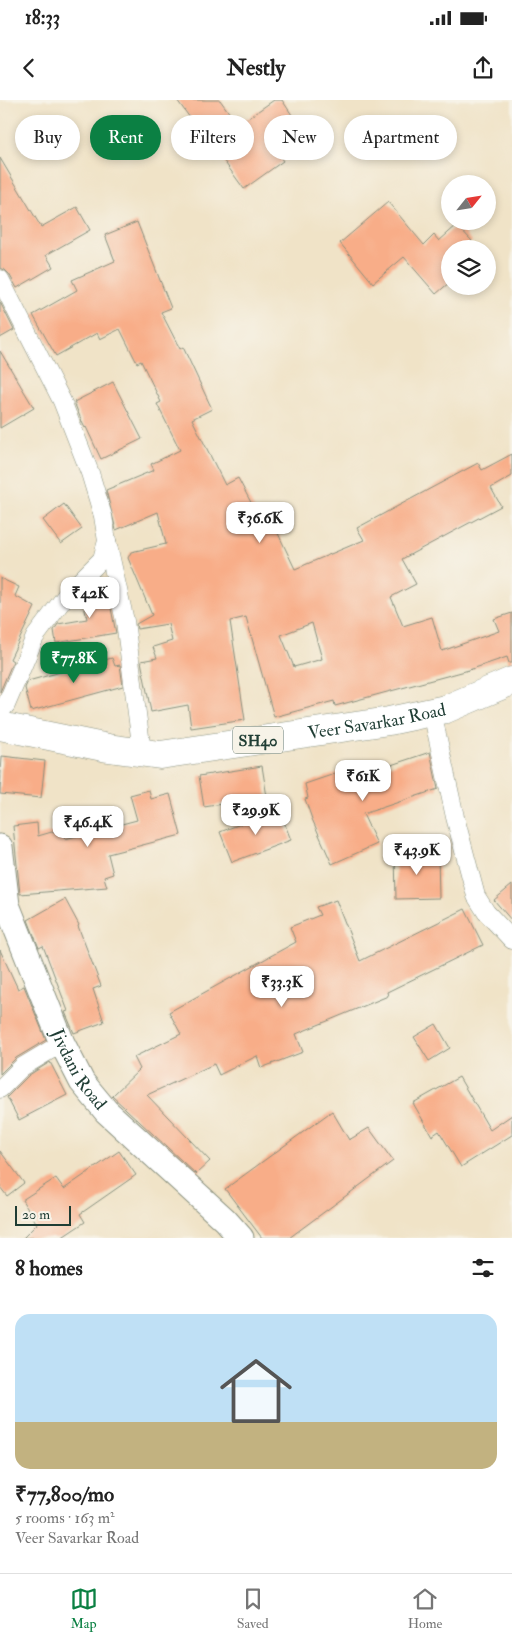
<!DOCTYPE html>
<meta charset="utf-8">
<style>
:root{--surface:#fff;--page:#f6f6f6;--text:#222;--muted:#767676;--line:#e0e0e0;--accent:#0b8043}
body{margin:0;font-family:"IM FELL Double Pica",serif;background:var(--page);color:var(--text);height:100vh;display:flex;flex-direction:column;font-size:19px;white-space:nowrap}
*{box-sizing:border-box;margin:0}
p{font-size:16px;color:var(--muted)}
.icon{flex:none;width:28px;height:28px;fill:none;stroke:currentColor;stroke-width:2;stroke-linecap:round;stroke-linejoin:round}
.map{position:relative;height:1138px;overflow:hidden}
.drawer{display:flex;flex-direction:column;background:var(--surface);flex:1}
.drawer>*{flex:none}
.guide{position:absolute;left:15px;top:15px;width:482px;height:45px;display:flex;gap:10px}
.needle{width:32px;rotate:60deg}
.tools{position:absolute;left:441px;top:75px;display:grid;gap:10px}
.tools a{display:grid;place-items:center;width:55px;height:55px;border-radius:50%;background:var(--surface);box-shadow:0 2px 8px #0003;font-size:25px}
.scale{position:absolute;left:15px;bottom:12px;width:56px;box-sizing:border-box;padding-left:5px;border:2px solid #1f3d34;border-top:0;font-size:14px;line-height:18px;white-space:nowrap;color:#1f3d34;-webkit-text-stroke:4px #f7f3e8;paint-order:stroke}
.price{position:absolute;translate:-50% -42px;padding:0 11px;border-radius:10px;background:#fff;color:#222;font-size:16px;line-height:32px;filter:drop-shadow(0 1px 2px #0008)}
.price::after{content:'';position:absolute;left:50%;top:30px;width:15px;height:11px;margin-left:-8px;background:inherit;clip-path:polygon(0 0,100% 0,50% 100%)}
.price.selected{background:var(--accent);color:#fff}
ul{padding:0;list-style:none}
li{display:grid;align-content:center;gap:10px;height:265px;padding:0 15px}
li span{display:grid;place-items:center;height:155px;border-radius:15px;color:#555}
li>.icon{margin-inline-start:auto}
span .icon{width:90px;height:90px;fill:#fffc;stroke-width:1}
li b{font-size:21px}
h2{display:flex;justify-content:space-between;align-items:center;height:60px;padding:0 15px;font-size:21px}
.tag{padding:0 18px;border-radius:22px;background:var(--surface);box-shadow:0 2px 8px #0003;font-size:18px;line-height:45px}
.tag.selected{background:var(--accent);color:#fff}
.status{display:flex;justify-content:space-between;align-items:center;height:35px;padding:0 25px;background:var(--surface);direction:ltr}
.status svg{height:14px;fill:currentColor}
header{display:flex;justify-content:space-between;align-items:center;height:65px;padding:0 15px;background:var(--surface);font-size:22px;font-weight:700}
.tabs{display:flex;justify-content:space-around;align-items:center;height:70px;border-top:1px solid var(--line);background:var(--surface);font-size:14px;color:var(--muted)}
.tabs a{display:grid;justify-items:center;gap:2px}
.tabs .selected{color:var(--accent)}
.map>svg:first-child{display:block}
</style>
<div class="status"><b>18:33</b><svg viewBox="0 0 49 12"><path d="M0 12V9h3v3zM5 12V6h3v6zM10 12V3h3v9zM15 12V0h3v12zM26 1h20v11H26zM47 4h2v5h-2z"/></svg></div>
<header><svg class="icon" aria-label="back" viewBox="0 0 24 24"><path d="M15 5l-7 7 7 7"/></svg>Nestly<svg class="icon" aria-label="share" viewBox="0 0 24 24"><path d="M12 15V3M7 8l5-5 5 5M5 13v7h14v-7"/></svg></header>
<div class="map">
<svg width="512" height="1138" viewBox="0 0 512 1138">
<rect width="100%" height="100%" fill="#f7f3e8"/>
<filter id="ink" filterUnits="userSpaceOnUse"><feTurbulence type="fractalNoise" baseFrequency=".02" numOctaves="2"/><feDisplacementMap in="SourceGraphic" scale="10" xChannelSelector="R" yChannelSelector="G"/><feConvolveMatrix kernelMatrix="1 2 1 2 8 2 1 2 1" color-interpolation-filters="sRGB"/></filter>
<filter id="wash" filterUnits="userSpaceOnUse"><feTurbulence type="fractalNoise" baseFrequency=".0096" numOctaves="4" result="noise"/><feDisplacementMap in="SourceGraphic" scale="20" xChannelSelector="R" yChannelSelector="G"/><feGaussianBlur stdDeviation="1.12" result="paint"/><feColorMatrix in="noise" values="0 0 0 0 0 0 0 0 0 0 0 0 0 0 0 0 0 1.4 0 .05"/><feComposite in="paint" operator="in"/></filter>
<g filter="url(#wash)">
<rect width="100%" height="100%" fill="#f0e3c7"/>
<g id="blocks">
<g fill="#f8ad88" fill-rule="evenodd">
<polygon points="177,0 220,0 238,25 274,0 282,0 294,18 267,38 283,61 244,89 208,39 206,40"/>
<polygon points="0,58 41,127 77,107 90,130 46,155 53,167 17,188 9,174 5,170 0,168"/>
<polygon points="388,102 424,145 434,135 439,141 457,125 472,141 464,149 450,149 450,182 436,194 404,157 373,183 340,143"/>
<path d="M137 122 171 208 161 212 180 249 183 247 212 309 192 319 225 385 238 378 265 429 274 425 295 469 364 440 357 428 478 363 482 370 512 354V376L491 388 501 406 402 459 416 484 391 497 403 526 432 517 442 551 499 531 494 519 512 513V563H509L507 557 469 570 335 606 334 601 274 617 246 517 230 521 245 620 191 628 188 605 151 612 141 561 157 558 153 547 172 541 168 524 137 529 136 524 152 515 128 458 131 452 166 444 158 412 116 430 106 390 154 370 151 364 180 350 157 304 161 302 141 261 137 263 120 229 100 239 97 233 56 256 33 215 77 190 72 180 115 161 105 135ZM312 523 322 559 294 567 281 535Z"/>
<polygon points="0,202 14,230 0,238"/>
<polygon points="0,251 34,308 0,328"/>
<polygon points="113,282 142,339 101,359 86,327 85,328 82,322 74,302"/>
<polygon points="64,404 82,429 61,444 43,420"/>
<polygon points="0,478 19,487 15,496 35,507 10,559 13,561 0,592"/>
<polygon points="106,484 116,533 56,543 54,530 58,524 87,519 82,497 95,495 94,486"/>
<polygon points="112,558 115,566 120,565 123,586 31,611 25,588 28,581"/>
<polygon points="430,652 438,689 363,714 377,744 332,764 312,719 305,699 308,698 305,684 352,668 355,677"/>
<polygon points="2,656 45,661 41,698 0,694"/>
<polygon points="262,666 267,697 204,707 199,676"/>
<polygon points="149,690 151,699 170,694 181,735 108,754 113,774 104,777 107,787 20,794 13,726 37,723 38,736 62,729 65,739 137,720 130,695"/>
<polygon points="279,709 291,740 232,762 220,732"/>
<polygon points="395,753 438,753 439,798 396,799"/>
<polygon points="512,785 512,821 494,800"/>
<polygon points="65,799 79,825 78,826 101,886 93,889 104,922 74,933 65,912 68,911 43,846 39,848 28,820"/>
<polygon points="336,800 360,861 465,809 483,845 387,892 388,896 296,934 303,952 261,968 257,956 219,975 214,964 147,995 210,1061 196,1074 112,996 140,969 134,957 181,934 169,912 296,842 290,827 320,815 316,807"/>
<polygon points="0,850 18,889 24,886 46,940 16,958 0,974"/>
<polygon points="436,924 450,948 429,961 414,937"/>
<polygon points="50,962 67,995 19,1020 7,997 29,975"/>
<polygon points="459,977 490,1030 512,1015 512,1035 461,1067 439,1031 432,1036 413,1003"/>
<polygon points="332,1011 349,1040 369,1028 393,1061 289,1138 262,1138 225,1089"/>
<polygon points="0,1051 24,1083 7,1096 0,1087"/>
<polygon points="119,1051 136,1075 80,1114 85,1122 61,1138 23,1138 37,1124 22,1100 56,1078 64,1089"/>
</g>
</g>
</g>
<g filter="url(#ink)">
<use href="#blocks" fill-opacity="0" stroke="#88907e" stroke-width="1"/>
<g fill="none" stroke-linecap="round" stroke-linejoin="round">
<g stroke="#88907e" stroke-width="19">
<g id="minor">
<polyline points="0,179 62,301 90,373 103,416 107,441 102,459 68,493 35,537 6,605 0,612"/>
<polyline points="107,441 125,521 142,652"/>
<polyline points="432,612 455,717 476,796 486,812 512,840"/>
<polyline points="0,989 22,967 62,943"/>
</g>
</g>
<g stroke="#88907e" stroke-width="27">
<g id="secondary">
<path id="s1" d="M0 747 7 805 62 943 82 982 106 1011 225 1120 241 1138"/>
</g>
</g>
<g stroke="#88907e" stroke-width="29">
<g id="primary">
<path id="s2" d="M0 626 108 648 160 655 389 621 446 609 512 581"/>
</g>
</g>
<use href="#minor" stroke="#fff" stroke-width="18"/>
<use href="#secondary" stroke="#fff" stroke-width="25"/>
<use href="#primary" stroke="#fff" stroke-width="28"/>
</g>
</g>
<g text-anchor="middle" stroke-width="4" stroke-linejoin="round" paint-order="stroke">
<rect fill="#f7f3e8" stroke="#60746a" stroke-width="1" x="233" y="626.5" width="50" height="27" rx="4"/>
<g font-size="16" font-weight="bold" fill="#1f3d34">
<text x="258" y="646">SH40</text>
</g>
<g font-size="18" fill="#1f3d34" stroke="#f7f3e8">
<text dy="6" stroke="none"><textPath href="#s2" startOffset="382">Veer Savarkar Road</textPath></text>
<text dy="6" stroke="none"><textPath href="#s1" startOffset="238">Jivdani Road</textPath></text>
</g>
</g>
</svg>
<div class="tools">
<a><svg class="needle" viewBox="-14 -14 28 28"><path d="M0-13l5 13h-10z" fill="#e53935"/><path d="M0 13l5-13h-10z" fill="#767676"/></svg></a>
<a><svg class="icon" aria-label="layers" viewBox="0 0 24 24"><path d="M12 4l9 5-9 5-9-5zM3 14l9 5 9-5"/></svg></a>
</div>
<div class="scale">20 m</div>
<b class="price" style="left:260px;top:444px">₹36.6K</b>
<b class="price" style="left:90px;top:519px">₹42K</b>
<b class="price selected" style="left:74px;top:584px">₹77.8K</b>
<b class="price" style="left:363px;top:702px">₹61K</b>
<b class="price" style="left:256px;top:736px">₹29.9K</b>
<b class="price" style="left:88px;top:748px">₹46.4K</b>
<b class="price" style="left:417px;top:776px">₹43.9K</b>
<b class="price" style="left:282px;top:908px">₹33.3K</b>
<div class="guide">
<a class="tag">Buy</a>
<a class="tag selected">Rent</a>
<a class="tag">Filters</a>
<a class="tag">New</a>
<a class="tag">Apartment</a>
</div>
</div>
<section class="drawer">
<h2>8 homes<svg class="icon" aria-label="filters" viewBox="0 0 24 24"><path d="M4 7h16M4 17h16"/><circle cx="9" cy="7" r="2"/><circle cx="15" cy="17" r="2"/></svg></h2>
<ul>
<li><span style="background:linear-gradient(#bfe0f5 70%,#c2b280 0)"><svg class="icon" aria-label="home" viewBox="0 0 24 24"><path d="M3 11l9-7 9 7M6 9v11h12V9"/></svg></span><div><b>₹77,800/mo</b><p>5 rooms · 163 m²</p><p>Veer Savarkar Road</p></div></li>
</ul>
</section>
<nav class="tabs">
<a class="selected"><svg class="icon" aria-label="map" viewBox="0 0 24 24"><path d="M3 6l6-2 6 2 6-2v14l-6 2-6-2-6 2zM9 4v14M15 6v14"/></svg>Map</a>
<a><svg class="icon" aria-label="saved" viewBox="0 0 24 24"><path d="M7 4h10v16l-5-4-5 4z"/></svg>Saved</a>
<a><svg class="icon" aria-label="home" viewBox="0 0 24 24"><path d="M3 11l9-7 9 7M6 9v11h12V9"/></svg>Home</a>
</nav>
